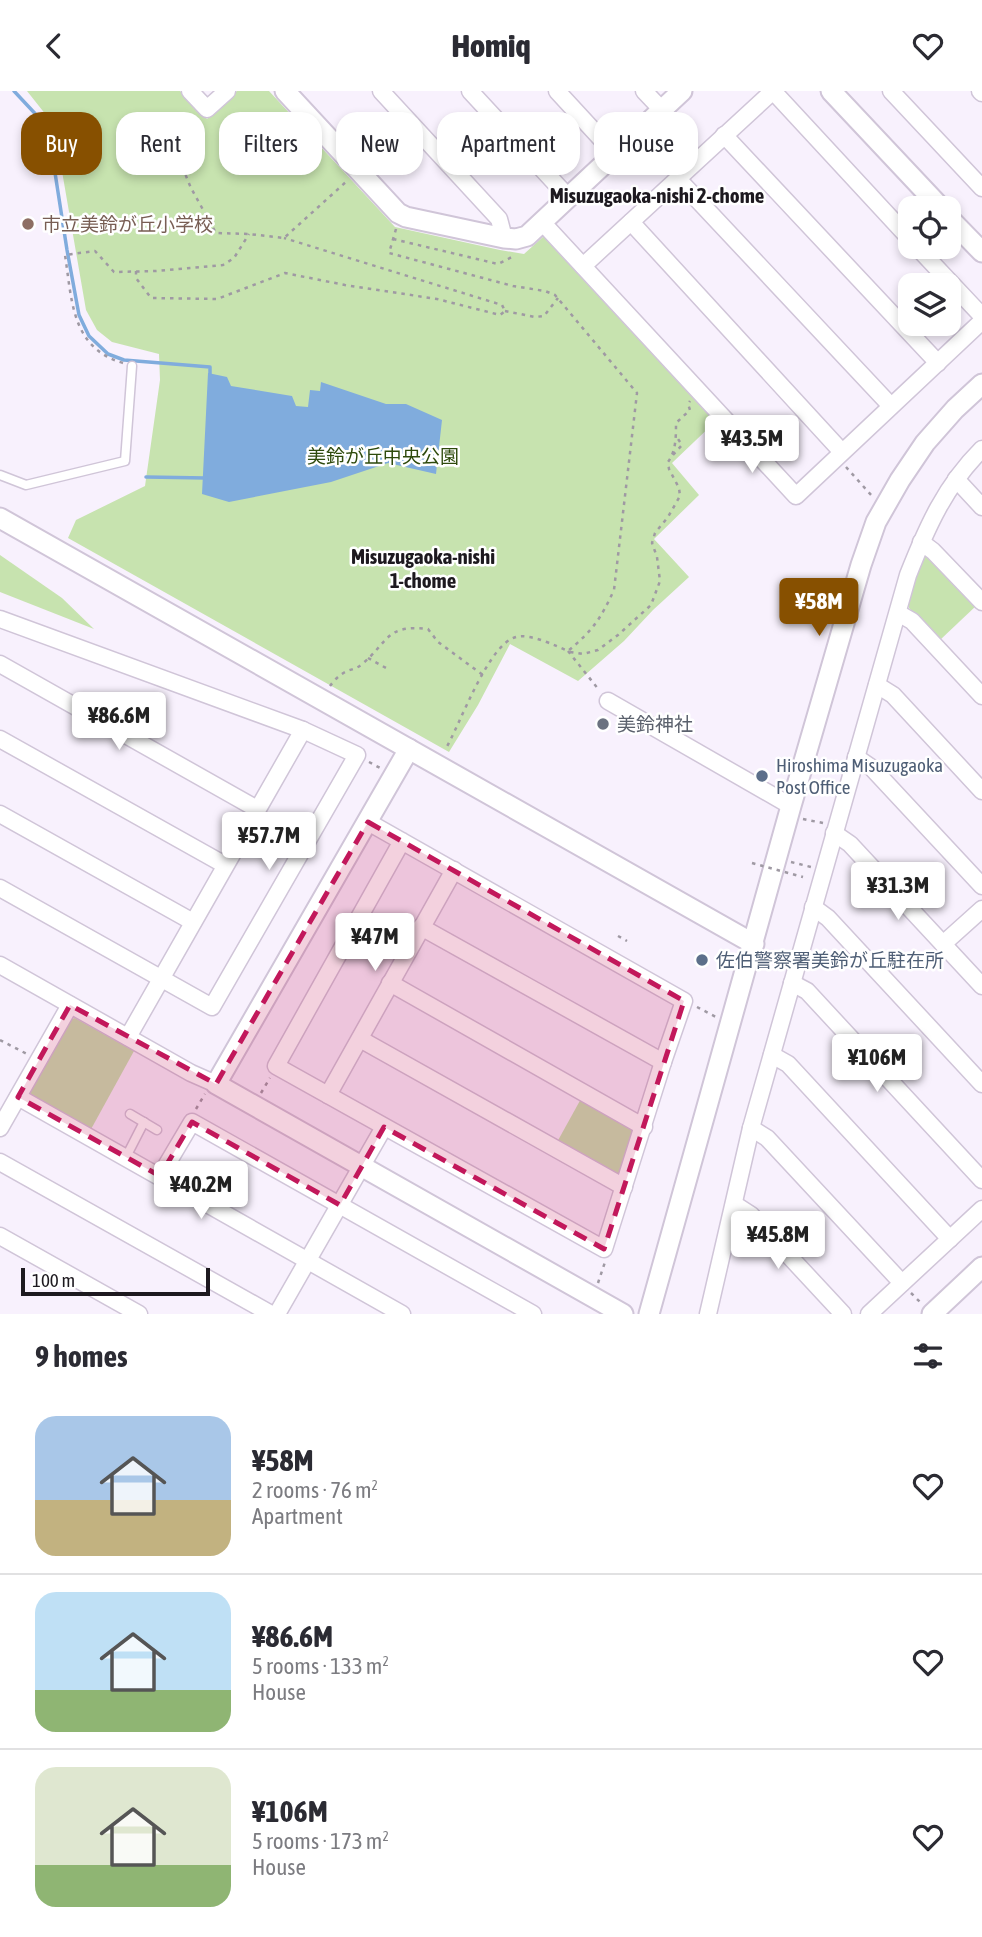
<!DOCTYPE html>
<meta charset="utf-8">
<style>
:root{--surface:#fff;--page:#f7f7f7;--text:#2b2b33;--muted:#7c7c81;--line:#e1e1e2;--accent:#875000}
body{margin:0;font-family:"Asap Condensed","Noto Sans JP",sans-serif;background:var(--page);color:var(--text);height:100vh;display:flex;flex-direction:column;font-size:26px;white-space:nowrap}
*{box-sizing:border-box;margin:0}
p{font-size:23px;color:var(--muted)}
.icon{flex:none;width:38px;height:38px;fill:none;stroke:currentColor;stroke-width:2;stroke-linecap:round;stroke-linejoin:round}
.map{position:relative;height:1223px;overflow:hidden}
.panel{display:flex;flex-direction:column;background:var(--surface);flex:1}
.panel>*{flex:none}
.banner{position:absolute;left:21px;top:21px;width:942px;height:63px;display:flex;gap:14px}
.controls{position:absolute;left:898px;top:105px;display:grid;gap:14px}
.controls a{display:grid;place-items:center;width:63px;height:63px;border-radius:14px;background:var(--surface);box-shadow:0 4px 10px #0003;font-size:35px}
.scale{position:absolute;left:21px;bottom:18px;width:189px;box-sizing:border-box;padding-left:7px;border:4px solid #1d191f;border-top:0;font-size:19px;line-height:24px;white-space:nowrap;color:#1d191f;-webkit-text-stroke:5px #fff;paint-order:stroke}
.price{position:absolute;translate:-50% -60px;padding:0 16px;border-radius:7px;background:#fff;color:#222;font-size:23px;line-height:46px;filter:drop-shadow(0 2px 4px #0008)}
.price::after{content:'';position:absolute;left:50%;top:42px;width:21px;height:16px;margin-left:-10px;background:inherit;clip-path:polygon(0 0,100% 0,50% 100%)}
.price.active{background:var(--accent);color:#fff}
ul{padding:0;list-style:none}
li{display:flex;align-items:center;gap:21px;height:175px;padding:0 35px}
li+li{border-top:2px solid var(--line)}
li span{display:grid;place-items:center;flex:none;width:196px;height:140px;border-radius:21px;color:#555}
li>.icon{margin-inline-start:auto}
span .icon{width:84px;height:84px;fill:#fffc;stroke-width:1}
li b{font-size:30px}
h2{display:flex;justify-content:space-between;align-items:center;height:84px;padding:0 35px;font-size:30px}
.tag{padding:0 24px;border-radius:21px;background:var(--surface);box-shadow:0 4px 10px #0003;font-size:24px;line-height:63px}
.tag.active{background:var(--accent);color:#fff}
header{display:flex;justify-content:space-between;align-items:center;height:91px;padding:0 35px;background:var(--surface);font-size:32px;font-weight:800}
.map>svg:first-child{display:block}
</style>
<header><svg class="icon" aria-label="back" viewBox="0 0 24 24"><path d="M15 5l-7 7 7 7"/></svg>Homiq<svg class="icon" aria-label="heart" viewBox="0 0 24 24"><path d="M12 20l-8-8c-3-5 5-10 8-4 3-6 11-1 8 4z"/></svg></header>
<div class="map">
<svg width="982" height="1223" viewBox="0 0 982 1223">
<rect width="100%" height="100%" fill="#f8f1fd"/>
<g fill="#c7e3af">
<polygon points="27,0 180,0 207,28 237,0 269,0 395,136 500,159 524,163 544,145 717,329 672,372 699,404 654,448 689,486 653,519 624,550 578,590 510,553 478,614 449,661 68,447 76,429 145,395 160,289 159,263 112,251 97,239 86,219 54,34"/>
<polygon points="930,463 977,514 940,549 909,517 908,508 921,466"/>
<polygon points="0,464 62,507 94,538 0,501"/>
<polygon points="75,927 134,960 90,1040 32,1008 30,999 71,928"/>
<polygon points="582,1006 632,1034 636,1043 623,1082 613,1085 556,1053"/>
</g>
<polygon fill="#80acdd" points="208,282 227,286 231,295 292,305 296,315 308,316 310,299 320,300 321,291 386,313 406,313 442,329 436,383 388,372 331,391 229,411 202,403"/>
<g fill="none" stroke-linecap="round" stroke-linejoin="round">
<g stroke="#80acdd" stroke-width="3.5">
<polyline points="14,0 42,30 49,43 67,159 79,224 89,245 108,263 124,269 210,276 210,287"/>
<polyline points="146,386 206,387"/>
</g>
<g stroke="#d0c5d8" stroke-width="11">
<g id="service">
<polyline points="0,384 26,394 125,370 132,275"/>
<polyline points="130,1023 157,1039"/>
<polyline points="126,1066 144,1031"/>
</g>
</g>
<g stroke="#d0c5d8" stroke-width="19">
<g id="minor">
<polyline points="190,0 207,18 227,0"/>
<polyline points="381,0 499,128 504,147"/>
<polyline points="470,0 568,106"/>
<polyline points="557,0 615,63"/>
<polyline points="644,0 662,19"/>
<polyline points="773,0 910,148"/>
<polyline points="891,0 982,97"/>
<polyline points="980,0 982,2"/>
<polyline points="724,44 938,272"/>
<polyline points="678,88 891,315"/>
<polyline points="542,131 796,405 982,230"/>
<polyline points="631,131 842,361"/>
<polyline points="917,156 982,225"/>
<polyline points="583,175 773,0"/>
<polyline points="956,388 982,416"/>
<polyline points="921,451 933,460 982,511"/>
<polyline points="898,522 912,530 982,605"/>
<polyline points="0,528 303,639 357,664 212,916 0,797"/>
<polyline points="0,573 257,718"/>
<polyline points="877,594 893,604 982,700"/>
<polyline points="608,610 791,715"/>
<polyline points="0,648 225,774"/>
<polyline points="856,666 872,677 982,795"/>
<polyline points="0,723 193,831"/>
<path d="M368 731C474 790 579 850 684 910L663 971 604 1158 276 975 402 750"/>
<polyline points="834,742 850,753 982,895"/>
<polyline points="813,816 828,827 982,993"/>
<polyline points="421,836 663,971"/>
<polyline points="943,853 982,818"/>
<polyline points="0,874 191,982 216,993"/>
<polyline points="390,892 644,1036"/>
<polyline points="792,892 807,900 982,1089"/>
<polyline points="128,946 303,639"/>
<polyline points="360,948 624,1096"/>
<polyline points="772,964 788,973 950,1148"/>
<polyline points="328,1004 454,779"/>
<polyline points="18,1006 402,1223"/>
<polyline points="0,1037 70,914"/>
<polyline points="751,1037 767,1047 902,1192"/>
<polyline points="0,1071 271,1223"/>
<polyline points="160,1085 192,1031 533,1223"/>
<polyline points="734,1113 751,1124 843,1223"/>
<polyline points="0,1145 139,1223"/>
<polyline points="277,1223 384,1036"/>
<path d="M708 1223 751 1037 908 484C927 436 945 395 982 358"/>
<polyline points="869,1223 982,1118"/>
</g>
</g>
<g stroke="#d0c5d8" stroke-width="23">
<g id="tertiary">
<polyline points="285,0 398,122 406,126 504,147 516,148 527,145 682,0"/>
<polyline points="831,0 941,117"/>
<polyline points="948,126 982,161"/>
<polyline points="0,427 754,853"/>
<polyline points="409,658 216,993 623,1223"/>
<polyline points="649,1223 791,715 861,474 876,431 900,389 925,352 955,318 982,293"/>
<polyline points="932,1223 982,1176"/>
</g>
</g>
<g stroke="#9f99a3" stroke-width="2.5" stroke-dasharray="3.5 5" stroke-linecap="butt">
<polyline points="197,28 173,54 191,97 216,142 249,143 284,147 347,90"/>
<path d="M396 138 389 162 513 195 545 200 555 204 637 302 614 499C600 529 593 539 568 560 556 555 530 542 516 546 488 553 460 634 445 659"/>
<polyline points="393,148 498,173 512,166 513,164"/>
<polyline points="136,180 136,187 151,207 217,208 285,182 345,194 437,208 500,224 505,220 502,214 284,147"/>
<polyline points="505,220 535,226 544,225 558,207"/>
<path d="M123 272C71 257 72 209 65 164L95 160 114 181 156 180 223 174 234 167 249 143"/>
<polyline points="673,364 682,354 676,345"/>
<polyline points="846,376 872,405"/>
<polyline points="568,560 599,599"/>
<path d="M570 561 583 563 598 559 618 544 651 514 660 490 657 466 652 452 655 442 668 426 680 405 679 397 669 378 668 371C676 360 676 346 676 332L690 319 688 313 690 310"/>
<polyline points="368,567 386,577"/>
<path d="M330 595C333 591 337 586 342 583 348 578 356 579 362 573 389 551 385 533 428 538L438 551 483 584"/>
<polyline points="369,671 382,678"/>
<polyline points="803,728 823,732"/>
<polyline points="791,771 811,776"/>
<polyline points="618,845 627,850"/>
<polyline points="697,916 716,926"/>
<polyline points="0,949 27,963"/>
<polyline points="261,1002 270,987"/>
<polyline points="196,1018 205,1003"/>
<polyline points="598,1192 605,1171"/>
<polyline points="911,1202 921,1212"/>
</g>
<use href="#service" stroke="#fff" stroke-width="8"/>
<use href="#minor" stroke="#fff" stroke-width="16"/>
<use href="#tertiary" stroke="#fff" stroke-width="19"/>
<polyline stroke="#9f99a3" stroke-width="2.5" stroke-dasharray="3.5 5" stroke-linecap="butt" points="752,772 803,786"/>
</g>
<path fill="#c2185b" fill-opacity="0.2" stroke="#c2185b" stroke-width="5" stroke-dasharray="14 9" stroke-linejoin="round" d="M368 731 684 910 604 1158 384 1036 340 1114 192 1031 160 1085 18 1006 70 914 216 993Z"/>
<circle fill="#8d6e63" stroke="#fff" stroke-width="2.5" cx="28" cy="133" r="7"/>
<circle fill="#6b7280" stroke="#fff" stroke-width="2.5" cx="603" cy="633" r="7"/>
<g fill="#5c6f8a" stroke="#fff" stroke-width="2.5">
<circle cx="762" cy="685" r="7"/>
<circle cx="702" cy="869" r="7"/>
</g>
<g text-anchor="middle" stroke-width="5" stroke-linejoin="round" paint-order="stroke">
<g font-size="19" fill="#785e54" stroke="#fff" text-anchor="start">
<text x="42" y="140">市立美鈴が丘小学校</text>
</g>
<g font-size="19" fill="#2e4a0c" stroke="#fff">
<text x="383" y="372">美鈴が丘中央公園</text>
</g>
<g font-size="19" fill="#5b616d" stroke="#fff" text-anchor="start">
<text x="617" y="640">美鈴神社</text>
</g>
<g font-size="19" fill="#4e5e75" stroke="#fff" text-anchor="start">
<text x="776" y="681">Hiroshima Misuzugaoka<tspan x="776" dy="22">Post Office</tspan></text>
<text x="716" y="876">佐伯警察署美鈴が丘駐在所</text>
</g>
<g font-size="21" font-weight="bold" fill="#1d191f" stroke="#fff">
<text x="657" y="112">Misuzugaoka-nishi 2-chome</text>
<text x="423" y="473">Misuzugaoka-nishi<tspan x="423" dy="24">1-chome</tspan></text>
</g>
</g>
</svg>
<div class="controls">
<a><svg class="icon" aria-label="locate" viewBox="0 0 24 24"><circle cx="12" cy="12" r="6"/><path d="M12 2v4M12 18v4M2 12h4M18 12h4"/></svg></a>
<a><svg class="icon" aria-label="layers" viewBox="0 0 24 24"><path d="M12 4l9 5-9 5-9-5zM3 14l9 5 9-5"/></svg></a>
</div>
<div class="scale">100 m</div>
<b class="price" style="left:752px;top:384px">¥43.5M</b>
<b class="price active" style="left:819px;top:547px">¥58M</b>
<b class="price" style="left:119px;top:661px">¥86.6M</b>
<b class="price" style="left:269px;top:781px">¥57.7M</b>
<b class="price" style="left:898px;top:831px">¥31.3M</b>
<b class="price" style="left:375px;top:882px">¥47M</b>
<b class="price" style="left:877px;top:1003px">¥106M</b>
<b class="price" style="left:201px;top:1130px">¥40.2M</b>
<b class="price" style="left:778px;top:1180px">¥45.8M</b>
<div class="banner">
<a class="tag active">Buy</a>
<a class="tag">Rent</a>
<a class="tag">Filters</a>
<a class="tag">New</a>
<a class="tag">Apartment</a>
<a class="tag">House</a>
</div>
</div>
<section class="panel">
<h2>9 homes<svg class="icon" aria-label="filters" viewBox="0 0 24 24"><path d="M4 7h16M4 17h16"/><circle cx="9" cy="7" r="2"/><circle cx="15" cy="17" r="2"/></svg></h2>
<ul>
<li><span style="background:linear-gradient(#a9c7e8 60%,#c2b280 0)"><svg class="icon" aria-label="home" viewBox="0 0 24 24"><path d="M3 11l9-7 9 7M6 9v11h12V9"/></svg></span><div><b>¥58M</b><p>2 rooms · 76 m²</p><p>Apartment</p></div><svg class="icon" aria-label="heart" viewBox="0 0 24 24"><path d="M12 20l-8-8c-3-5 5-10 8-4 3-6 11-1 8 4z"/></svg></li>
<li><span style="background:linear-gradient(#bfe0f5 70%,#8fb573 0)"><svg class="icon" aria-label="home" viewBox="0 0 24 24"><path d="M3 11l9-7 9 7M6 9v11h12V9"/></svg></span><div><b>¥86.6M</b><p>5 rooms · 133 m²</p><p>House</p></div><svg class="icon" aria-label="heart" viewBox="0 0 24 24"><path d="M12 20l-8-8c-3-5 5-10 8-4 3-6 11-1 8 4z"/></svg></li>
<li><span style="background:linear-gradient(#dfe7d0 70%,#8fb573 0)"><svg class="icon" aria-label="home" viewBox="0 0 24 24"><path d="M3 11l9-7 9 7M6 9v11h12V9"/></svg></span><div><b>¥106M</b><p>5 rooms · 173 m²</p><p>House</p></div><svg class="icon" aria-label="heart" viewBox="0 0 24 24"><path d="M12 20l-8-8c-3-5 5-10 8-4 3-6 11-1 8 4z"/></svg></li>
</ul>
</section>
